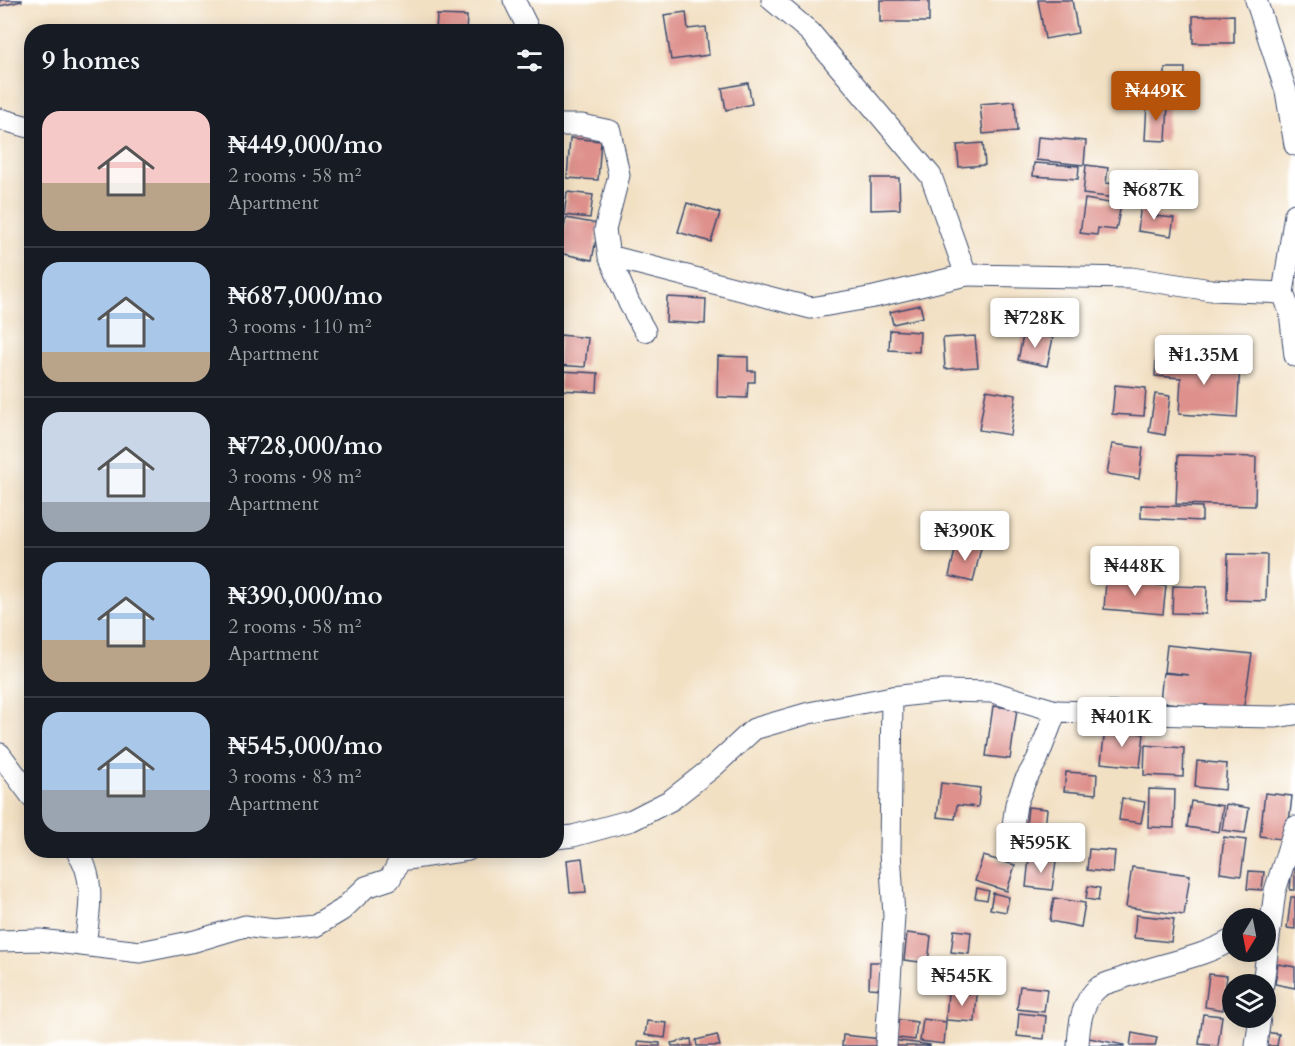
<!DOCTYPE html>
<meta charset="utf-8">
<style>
:root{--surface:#171b24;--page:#242831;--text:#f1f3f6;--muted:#9ea1a6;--line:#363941;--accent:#b45309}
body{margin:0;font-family:Cardo,serif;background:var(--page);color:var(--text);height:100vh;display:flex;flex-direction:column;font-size:22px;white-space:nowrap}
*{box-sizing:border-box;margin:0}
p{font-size:20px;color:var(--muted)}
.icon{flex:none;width:33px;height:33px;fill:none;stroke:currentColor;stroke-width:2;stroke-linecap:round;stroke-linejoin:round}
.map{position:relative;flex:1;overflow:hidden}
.sheet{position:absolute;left:24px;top:24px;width:540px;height:834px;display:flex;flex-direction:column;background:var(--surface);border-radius:24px;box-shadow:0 3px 15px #0003}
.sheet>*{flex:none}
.needle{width:39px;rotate:190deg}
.tools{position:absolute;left:1222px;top:908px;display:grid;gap:12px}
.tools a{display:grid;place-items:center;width:54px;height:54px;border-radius:50%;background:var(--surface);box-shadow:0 3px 15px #0003;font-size:30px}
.price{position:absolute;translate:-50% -51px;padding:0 14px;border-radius:6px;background:#fff;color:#222;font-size:20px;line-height:39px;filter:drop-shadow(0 2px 3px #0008)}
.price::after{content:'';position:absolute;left:50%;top:36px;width:18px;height:14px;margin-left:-9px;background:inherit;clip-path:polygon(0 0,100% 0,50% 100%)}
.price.current{background:var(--accent);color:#fff}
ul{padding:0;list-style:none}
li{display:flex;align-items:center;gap:18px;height:150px;padding:0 18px}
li+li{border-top:2px solid var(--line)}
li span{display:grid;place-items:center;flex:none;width:168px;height:120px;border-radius:18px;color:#555}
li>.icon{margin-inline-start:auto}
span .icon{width:72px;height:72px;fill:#fffc;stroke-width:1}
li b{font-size:26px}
h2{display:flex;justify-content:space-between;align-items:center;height:72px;padding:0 18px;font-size:26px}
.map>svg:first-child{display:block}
</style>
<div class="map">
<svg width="1295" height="1046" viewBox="0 0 1295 1046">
<rect width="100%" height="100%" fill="#fff"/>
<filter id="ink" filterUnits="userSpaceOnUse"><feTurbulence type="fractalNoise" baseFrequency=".0167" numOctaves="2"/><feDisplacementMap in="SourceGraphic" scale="12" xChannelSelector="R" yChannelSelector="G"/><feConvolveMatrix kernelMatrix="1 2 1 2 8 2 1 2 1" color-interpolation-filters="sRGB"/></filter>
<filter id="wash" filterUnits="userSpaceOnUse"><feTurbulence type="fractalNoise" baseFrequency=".008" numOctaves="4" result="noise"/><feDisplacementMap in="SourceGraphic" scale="24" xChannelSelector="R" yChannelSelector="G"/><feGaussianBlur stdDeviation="1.35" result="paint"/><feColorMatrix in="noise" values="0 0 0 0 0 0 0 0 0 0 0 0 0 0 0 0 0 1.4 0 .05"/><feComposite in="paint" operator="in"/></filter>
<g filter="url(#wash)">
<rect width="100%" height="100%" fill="#f2e0c3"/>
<g id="blocks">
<g fill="#de918c">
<polygon points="0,0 22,0 22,1 0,6"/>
<rect x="880" y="0" width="49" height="22"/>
<polygon points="1038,0 1072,0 1078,33 1045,39"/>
<polygon points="686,12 688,29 706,27 709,55 671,60 664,15"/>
<polygon points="437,15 467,16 466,32 436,32"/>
<polygon points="1234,15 1234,43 1193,43 1193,16"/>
<polygon points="1165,68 1185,68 1184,102 1152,101 1152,79 1165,79"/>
<polygon points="748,83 752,104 726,110 722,88"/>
<polygon points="1015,101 1017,131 983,134 980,104"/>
<polygon points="1147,103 1168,105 1166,141 1145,140"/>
<polygon points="1038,137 1086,141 1084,165 1036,160"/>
<polygon points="570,138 601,141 598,180 567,178"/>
<polygon points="983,143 985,165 959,167 957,145"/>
<polygon points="1034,163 1079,166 1078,179 1033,176"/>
<polygon points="1086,165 1108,168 1106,183 1126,185 1124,199 1083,194"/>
<polygon points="1159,173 1182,174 1180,199 1157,198"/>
<polygon points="871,178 899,178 900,209 871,210"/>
<polygon points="567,192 593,195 590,218 564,215"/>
<polygon points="1085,199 1121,205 1116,230 1098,228 1097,235 1080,233"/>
<polygon points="1141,201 1156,203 1155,216 1174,218 1171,236 1138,231"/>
<polygon points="687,203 720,213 711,242 678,232"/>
<polygon points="566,218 599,224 592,260 559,253"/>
<polygon points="667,297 706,299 705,324 666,322"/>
<polygon points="920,305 923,317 893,324 890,312"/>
<polygon points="890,330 920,332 919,352 889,350"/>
<polygon points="1024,331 1053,338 1047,366 1018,360"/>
<polygon points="560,335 588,338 585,367 557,365"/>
<polygon points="975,336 978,367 945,369 943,338"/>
<polygon points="718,356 748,357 748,371 755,371 755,382 748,382 747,398 717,397"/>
<polygon points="1156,358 1240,364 1237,418 1179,414 1181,378 1155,376"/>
<polygon points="560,371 598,373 597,392 559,390"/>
<polygon points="1115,385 1146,388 1144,416 1112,414"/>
<polygon points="986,390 1016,395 1010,435 979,430"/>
<polygon points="1155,394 1170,396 1165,435 1149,432"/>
<polygon points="1112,444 1143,448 1139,479 1107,474"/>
<polygon points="1178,455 1256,457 1255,506 1176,504"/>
<polygon points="1141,505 1202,507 1202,521 1141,518"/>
<polygon points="957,542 981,548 973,582 949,576"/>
<polygon points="1228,554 1267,555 1266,601 1227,600"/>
<polygon points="1106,581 1166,586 1163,614 1104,609"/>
<polygon points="1173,586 1207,587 1206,614 1172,613"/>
<polygon points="1167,645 1252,654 1243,711 1160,702 1163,673 1189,675 1164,672"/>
<polygon points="993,706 1017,709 1010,759 986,756"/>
<polygon points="1105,729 1144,734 1140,767 1101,763"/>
<polygon points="1145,745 1184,748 1183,777 1144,775"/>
<polygon points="1197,761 1227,764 1225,790 1195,787"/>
<polygon points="1066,772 1097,774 1096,794 1064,791"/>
<polygon points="941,783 980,788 978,807 957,805 955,819 937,817"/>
<polygon points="1149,789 1175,790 1174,828 1148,827"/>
<polygon points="1265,793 1292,796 1287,840 1260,836"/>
<polygon points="1122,798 1145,802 1141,823 1119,820"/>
<polygon points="1191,801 1223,806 1219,832 1187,827"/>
<polygon points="1226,804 1249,808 1245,833 1222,830"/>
<polygon points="1028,807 1047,809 1044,838 1025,836"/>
<polygon points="1224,837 1246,840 1241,876 1220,873"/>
<polygon points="1028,838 1045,839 1044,854 1027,853"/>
<polygon points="1089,849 1115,851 1113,873 1087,870"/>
<polygon points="983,856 1015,865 1007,891 975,881"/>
<polygon points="1293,856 1295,856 1295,890 1290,890"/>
<polygon points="582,858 586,892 570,893 567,860"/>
<polygon points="1029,858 1056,861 1052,890 1026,887"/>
<polygon points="1132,867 1190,875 1184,915 1126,907"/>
<polygon points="1249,871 1264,872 1262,890 1247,889"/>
<polygon points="1088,886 1100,888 1098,901 1086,899"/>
<polygon points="977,888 989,891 987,900 975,898"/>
<polygon points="993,893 1009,897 1006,912 990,909"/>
<polygon points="1291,897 1295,897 1295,929 1287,928"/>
<polygon points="1054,898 1085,903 1081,927 1050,921"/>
<polygon points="1136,915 1174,919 1171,942 1134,938"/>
<polygon points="954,930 971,932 969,954 951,952"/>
<polygon points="907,933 931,936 928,963 904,960"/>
<polygon points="870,962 884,962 883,989 869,988"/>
<polygon points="1278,964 1295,967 1295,988 1275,984"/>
<polygon points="1209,974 1227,976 1223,1010 1205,1007"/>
<polygon points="1020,986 1047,989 1044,1012 1017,1009"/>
<polygon points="948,992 977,994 975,1022 946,1020"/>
<polygon points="1019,1013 1046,1016 1044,1039 1017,1036"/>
<polygon points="1203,1014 1222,1016 1218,1046 1199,1044"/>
<polygon points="893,1019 917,1022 915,1040 891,1037"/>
<polygon points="923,1019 946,1022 944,1044 920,1041"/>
<polygon points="647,1021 667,1023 665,1038 645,1035"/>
<polygon points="1264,1032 1279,1034 1277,1046 1262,1046"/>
<polygon points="1132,1033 1157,1038 1155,1046 1130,1046"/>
<polygon points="717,1035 720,1046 697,1046 696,1040"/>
<polygon points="843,1035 882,1039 881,1046 842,1046"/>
<polygon points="1089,1038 1124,1045 1124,1046 1087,1046"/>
<polygon points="691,1039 692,1046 672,1046 671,1043"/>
<polygon points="892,1040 930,1045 930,1046 892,1046"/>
<polygon points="638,1041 660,1043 660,1046 638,1046"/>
</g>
</g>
</g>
<g filter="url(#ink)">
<use href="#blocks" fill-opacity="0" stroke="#3b4a6d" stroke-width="1.5"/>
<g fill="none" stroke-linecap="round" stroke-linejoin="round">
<g stroke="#3b4a6d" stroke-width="23">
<g id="minor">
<polyline points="514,0 530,32"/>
<polyline points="772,0 810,32 931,176 966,275 1131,278 1211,290 1283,293"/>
<polyline points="1256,0 1286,91 1295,145"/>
<polyline points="0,119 32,128"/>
<polyline points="556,125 582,125 610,131 619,175 605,230 609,256 629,303 645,331"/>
<polyline points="1295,214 1283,293 1290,312 1295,356"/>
<polyline points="609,256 811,308 874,297 966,275"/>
<polyline points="0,754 32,797"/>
<polyline points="556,838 573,836 632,820 671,800 713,767 754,729 809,713 892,697 944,691 992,692 1056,711"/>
<polyline points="1010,847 1016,804 1025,781 1037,760 1056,711 1219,716 1276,717 1295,714"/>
<path d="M76 850C97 877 89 914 85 945"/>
<polyline points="0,941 40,940 140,952 195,941 245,926 274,930 315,926 342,910 366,887 390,879 400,860 468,850"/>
<polyline points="1263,984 1275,891 1295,827"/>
<polyline points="886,1046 894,916 890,852 892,697"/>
<path d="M1078 1046C1079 1026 1081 1001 1099 987 1105 983 1114 981 1120 979 1156 964 1201 959 1233 939"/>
<polyline points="1256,1046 1260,1017"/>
</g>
</g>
<use href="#minor" stroke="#fff" stroke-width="21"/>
</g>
</g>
</svg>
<div class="tools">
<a><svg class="needle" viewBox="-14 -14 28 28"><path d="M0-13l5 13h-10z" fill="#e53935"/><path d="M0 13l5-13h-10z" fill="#9ea1a6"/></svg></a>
<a><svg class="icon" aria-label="layers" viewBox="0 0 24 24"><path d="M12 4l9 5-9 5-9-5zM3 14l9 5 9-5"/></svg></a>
</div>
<b class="price current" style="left:1156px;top:122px">₦449K</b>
<b class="price" style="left:1154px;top:221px">₦687K</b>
<b class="price" style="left:1035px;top:349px">₦728K</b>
<b class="price" style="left:1204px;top:386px">₦1.35M</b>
<b class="price" style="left:965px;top:562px">₦390K</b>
<b class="price" style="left:1135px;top:597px">₦448K</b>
<b class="price" style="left:1122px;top:748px">₦401K</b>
<b class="price" style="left:1041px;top:874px">₦595K</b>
<b class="price" style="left:962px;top:1007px">₦545K</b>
<section class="sheet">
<h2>9 homes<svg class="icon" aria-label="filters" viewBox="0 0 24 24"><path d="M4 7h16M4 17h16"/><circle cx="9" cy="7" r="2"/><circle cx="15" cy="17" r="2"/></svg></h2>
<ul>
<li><span style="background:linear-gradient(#f6c9c9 60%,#b9a48a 0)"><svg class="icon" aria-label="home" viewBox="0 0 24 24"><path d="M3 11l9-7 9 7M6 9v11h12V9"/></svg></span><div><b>₦449,000/mo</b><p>2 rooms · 58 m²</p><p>Apartment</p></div></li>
<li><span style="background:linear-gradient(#a9c7e8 75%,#b9a48a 0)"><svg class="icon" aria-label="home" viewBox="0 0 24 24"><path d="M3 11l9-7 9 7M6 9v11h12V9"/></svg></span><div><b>₦687,000/mo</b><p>3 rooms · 110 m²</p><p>Apartment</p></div></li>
<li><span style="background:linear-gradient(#c9d6e8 75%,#9aa5b1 0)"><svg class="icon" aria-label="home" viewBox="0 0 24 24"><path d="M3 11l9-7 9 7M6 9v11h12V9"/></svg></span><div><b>₦728,000/mo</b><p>3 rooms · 98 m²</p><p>Apartment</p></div></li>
<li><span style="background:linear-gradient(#a9c7e8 65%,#b9a48a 0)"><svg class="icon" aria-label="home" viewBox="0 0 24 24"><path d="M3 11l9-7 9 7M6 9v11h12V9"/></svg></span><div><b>₦390,000/mo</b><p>2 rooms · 58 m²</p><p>Apartment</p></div></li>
<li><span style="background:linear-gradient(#a9c7e8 65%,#9aa5b1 0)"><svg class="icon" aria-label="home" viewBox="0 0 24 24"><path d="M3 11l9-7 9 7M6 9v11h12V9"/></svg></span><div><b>₦545,000/mo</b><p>3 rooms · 83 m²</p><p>Apartment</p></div></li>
</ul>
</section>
</div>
